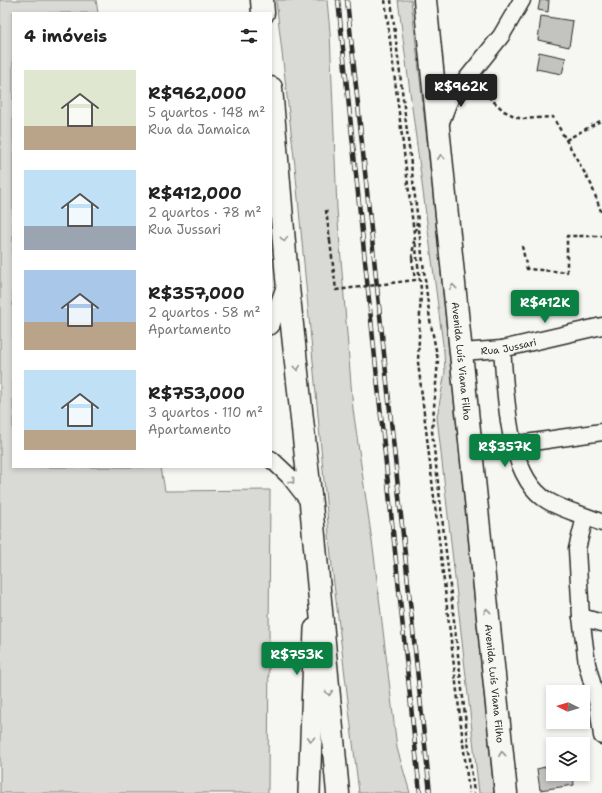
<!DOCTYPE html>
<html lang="pt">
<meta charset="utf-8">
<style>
:root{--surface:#fff;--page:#f6f6f6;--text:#222;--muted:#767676;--accent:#0b8043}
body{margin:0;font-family:"Shantell Sans",sans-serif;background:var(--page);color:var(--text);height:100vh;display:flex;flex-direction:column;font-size:15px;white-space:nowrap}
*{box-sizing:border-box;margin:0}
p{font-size:13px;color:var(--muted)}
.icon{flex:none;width:22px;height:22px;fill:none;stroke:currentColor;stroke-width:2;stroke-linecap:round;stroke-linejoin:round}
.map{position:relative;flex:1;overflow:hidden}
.drawer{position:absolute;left:12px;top:12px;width:260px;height:456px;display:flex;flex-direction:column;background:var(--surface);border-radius:0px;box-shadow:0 2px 6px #0003}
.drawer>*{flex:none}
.needle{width:26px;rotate:275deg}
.fabs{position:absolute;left:546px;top:685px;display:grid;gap:8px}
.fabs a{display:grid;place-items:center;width:44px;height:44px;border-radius:0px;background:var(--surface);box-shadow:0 2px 6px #0003;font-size:20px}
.price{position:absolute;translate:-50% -34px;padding:0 9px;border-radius:4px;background:var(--accent);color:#fff;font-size:13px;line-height:26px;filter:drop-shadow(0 1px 2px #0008)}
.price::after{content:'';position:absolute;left:50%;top:24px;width:12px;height:9px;margin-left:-6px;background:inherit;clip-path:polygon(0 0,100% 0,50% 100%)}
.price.selected{background:#222;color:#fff}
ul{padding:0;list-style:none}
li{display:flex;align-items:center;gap:12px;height:100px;padding:0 12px}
li span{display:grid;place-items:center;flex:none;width:112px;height:80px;border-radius:0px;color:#555}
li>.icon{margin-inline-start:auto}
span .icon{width:48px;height:48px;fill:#fffc;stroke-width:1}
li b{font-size:17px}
h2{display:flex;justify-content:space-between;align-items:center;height:48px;padding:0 12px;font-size:17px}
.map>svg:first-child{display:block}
</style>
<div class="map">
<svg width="602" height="793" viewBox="0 0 602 793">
<rect width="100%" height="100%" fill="#f6f6f2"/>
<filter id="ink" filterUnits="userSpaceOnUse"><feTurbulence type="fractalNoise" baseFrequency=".025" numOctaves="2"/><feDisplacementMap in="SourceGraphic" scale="8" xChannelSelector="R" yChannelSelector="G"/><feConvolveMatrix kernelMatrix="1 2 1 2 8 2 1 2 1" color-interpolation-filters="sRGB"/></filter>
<g filter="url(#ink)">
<g fill="#d9d9d5" stroke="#828280">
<polygon points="0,0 96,0 98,13 13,13 13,467 161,467 165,491 270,490 268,793 0,793"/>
<polygon points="276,0 327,0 330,32 337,209 353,409 374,555 397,748 410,793 359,793 332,567 295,166"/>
<polygon points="398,0 411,0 432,185 494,793 479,793 437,417 445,372 444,352"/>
</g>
<g fill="#c3c3c0" stroke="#2b2b2b">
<polygon points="540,0 549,0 548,12 538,10"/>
<polygon points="541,16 573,21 569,47 538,40"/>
<polygon points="539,52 566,58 562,74 536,69"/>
<polygon points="553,765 553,774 573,774 574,785 540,790 537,769"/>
</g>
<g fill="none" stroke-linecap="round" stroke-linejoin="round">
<g stroke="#2b2b2b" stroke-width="19">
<g id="minor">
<polyline points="439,127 449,101 501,36 522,0"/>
<polyline points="271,326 286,283"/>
<path d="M502 349C506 392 506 477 548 501 565 511 585 515 602 523"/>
<path id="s1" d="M462 352 502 349 602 326"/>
<polyline points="512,445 602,432"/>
<polyline points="271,459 289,476 311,504"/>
<polyline points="585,517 577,549 581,617 587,664 598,705 602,736"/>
<polyline points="581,617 602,623"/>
</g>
</g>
<g stroke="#2b2b2b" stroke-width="24">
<polyline id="major" points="309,793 315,629"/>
</g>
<g stroke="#2b2b2b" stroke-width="25">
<g id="highway">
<polyline points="262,0 263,13"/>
<path id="s2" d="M425 0 506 793"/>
<polyline points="271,88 287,278 311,504 338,793"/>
</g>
</g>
<g stroke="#2b2b2b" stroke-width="2.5" stroke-dasharray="4 3" stroke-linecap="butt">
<polyline points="385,0 421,289 418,362 469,793"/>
<polyline points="391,0 430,320 438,360 432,431 474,793"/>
<polyline points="478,87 504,111 521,119 553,117 591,184 602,214"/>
<polyline points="566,140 602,120"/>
<polyline points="326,210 330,241"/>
<polyline points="415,232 417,222"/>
<polyline points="522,246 527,269 567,272 567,236 602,236"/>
<polyline points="412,258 414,241"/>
</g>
<use href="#minor" stroke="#f6f6f2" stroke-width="16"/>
<use href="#major" stroke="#f6f6f2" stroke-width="21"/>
<use href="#highway" stroke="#f6f6f2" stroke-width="22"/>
<g stroke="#2b2b2b" stroke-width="4.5">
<g id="rail">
<polyline points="338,0 420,793"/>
<polyline points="347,0 430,793"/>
</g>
</g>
<use href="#rail" stroke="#f6f6f2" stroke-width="3" stroke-dasharray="9" stroke-linecap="butt"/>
<polyline stroke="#2b2b2b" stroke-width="2.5" stroke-dasharray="4 3" stroke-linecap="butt" points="330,241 336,290 415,280 412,258"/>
</g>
<defs><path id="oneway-chevron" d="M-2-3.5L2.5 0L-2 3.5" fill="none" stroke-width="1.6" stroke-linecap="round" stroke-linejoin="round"/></defs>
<g stroke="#90908e">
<use href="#oneway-chevron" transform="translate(441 157) rotate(-95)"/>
<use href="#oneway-chevron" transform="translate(284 239) rotate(85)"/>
<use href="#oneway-chevron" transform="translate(453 287) rotate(-96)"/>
<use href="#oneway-chevron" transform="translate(297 368) rotate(84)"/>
<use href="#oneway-chevron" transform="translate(292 481) rotate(51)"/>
<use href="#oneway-chevron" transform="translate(487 611) rotate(-96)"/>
<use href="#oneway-chevron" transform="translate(329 693) rotate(85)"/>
<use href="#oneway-chevron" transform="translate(311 739) rotate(93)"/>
<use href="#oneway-chevron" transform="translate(502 754) rotate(-96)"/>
</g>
</g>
<g text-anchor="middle" stroke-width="4" stroke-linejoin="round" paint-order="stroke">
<g font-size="10" fill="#2b2b2b" stroke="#f6f6f2">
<text dy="4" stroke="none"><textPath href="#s1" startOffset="47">Rua Jussari</textPath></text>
<text dy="4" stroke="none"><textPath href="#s2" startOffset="363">Avenida Luís Viana Filho</textPath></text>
<text dy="4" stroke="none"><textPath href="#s2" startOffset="687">Avenida Luís Viana Filho</textPath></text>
</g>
</g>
</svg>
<div class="fabs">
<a><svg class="needle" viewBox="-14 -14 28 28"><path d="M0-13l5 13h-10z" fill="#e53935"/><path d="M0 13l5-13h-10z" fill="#767676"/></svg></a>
<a><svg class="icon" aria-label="layers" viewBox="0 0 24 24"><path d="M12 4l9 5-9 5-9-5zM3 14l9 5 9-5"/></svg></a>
</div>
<b class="price selected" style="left:461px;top:108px">R$962K</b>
<b class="price" style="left:545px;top:324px">R$412K</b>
<b class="price" style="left:505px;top:468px">R$357K</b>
<b class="price" style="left:297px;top:676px">R$753K</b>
<section class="drawer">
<h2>4 imóveis<svg class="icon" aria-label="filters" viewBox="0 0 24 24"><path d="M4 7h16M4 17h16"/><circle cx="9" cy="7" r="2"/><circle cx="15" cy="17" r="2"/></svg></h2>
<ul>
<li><span style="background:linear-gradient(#dfe7d0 70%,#b9a48a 0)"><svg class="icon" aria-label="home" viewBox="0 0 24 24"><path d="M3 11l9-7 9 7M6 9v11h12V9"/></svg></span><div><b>R$962,000</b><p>5 quartos · 148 m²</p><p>Rua da Jamaica</p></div></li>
<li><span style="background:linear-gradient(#bfe0f5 70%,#9aa5b1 0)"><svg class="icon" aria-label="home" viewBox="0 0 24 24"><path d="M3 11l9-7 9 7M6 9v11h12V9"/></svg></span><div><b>R$412,000</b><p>2 quartos · 78 m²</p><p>Rua Jussari</p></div></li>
<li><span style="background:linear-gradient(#a9c7e8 65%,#b9a48a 0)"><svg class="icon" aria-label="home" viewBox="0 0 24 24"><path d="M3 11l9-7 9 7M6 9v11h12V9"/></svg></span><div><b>R$357,000</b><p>2 quartos · 58 m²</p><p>Apartamento</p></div></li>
<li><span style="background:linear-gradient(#bfe0f5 75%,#b9a48a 0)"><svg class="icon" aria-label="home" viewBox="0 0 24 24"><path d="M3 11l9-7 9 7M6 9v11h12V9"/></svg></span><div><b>R$753,000</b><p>3 quartos · 110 m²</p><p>Apartamento</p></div></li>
</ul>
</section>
</div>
